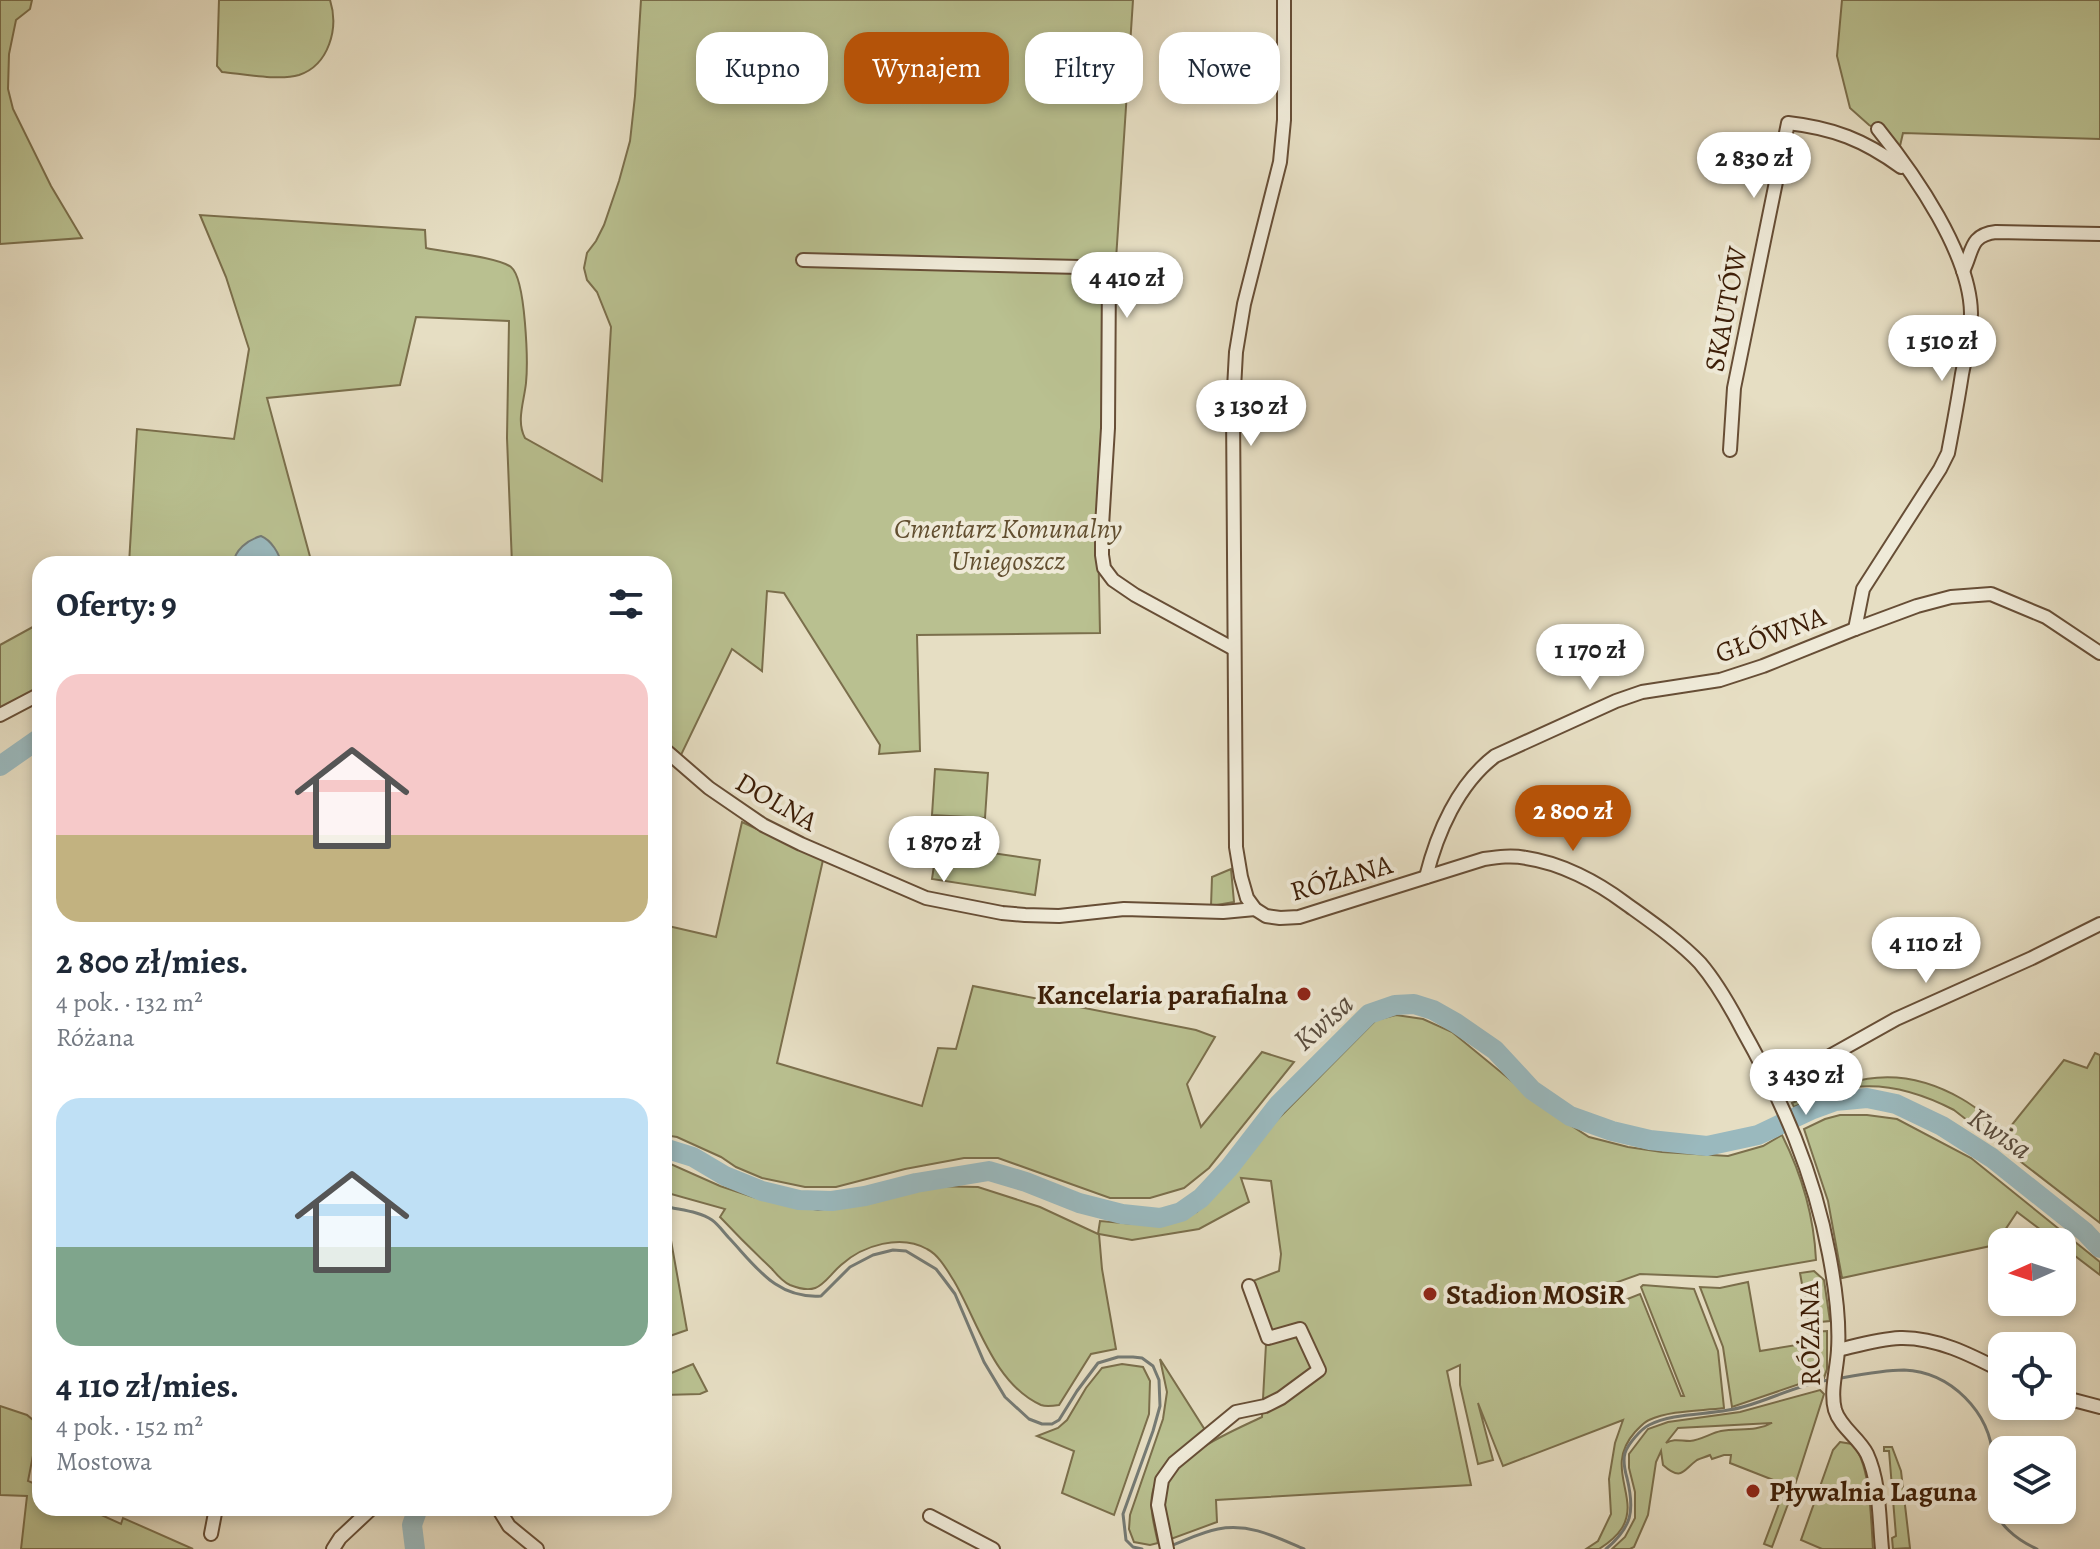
<!DOCTYPE html>
<html lang="pl">
<meta charset="utf-8">
<style>
:root{--surface:#fff;--page:#f6f6f7;--text:#1f2937;--muted:#747a83;--accent:#b45309}
body{margin:0;font-family:Alegreya,serif;background:var(--page);color:var(--text);height:100vh;display:flex;flex-direction:column;font-size:30px;white-space:nowrap}
*{box-sizing:border-box;margin:0}
p{font-size:26px;color:var(--muted)}
.icon{flex:none;width:44px;height:44px;fill:none;stroke:currentColor;stroke-width:2;stroke-linecap:round;stroke-linejoin:round}
.map{position:relative;flex:1;overflow:hidden}
.panel{position:absolute;left:32px;top:556px;width:640px;height:960px;display:flex;flex-direction:column;background:var(--surface);border-radius:24px;box-shadow:0 4px 12px #0003}
.panel>*{flex:none}
.hud{position:absolute;left:696px;top:32px;width:760px;height:72px;display:flex;gap:16px}
.needle{width:52px;rotate:267deg}
.buttons{position:absolute;left:1988px;top:1228px;display:grid;gap:16px}
.buttons a{display:grid;place-items:center;width:88px;height:88px;border-radius:16px;background:var(--surface);box-shadow:0 4px 12px #0003;font-size:40px}
.price{position:absolute;translate:-50% -68px;padding:0 18px;border-radius:28px;background:#fff;color:#222;font-size:26px;line-height:52px;filter:drop-shadow(0 2px 4px #0008)}
.price::after{content:'';position:absolute;left:50%;top:48px;width:24px;height:18px;margin-left:-12px;background:inherit;clip-path:polygon(0 0,100% 0,50% 100%)}
.price.active{background:var(--accent);color:#fff}
ul{padding:0;list-style:none}
li{display:grid;align-content:center;gap:16px;height:424px;padding:0 24px}
li span{display:grid;place-items:center;height:248px;border-radius:24px;color:#555}
li>.icon{margin-inline-start:auto}
span .icon{width:144px;height:144px;fill:#fffc;stroke-width:1}
li b{font-size:34px}
h2{display:flex;justify-content:space-between;align-items:center;height:96px;padding:0 24px;font-size:34px}
.tag{padding:0 28px;border-radius:24px;background:var(--surface);box-shadow:0 4px 12px #0003;font-size:28px;line-height:72px}
.tag.active{background:var(--accent);color:#fff}
.map>svg:first-child{display:block}
</style>
<div class="map">
<svg width="2100" height="1549" viewBox="0 0 2100 1549">
<rect width="100%" height="100%" fill="#e6dec3"/>
<filter id="stains"><feTurbulence type="fractalNoise" baseFrequency=".0025" numOctaves="4"/><feColorMatrix values="0 0 0 0 .2 0 0 0 0 .09 0 0 0 0 .02 0 0 0 .5 -.17"/></filter>
<radialGradient id="worn" r=".72"><stop offset=".6" stop-color="#630" stop-opacity="0"/><stop offset="1" stop-color="#630" stop-opacity=".3"/></radialGradient>
<g fill="#b9c090" stroke="#7b6f4c" stroke-width="2" fill-rule="evenodd">
<polygon points="0,0 32,0 30,9 16,20 9,54 8,89 13,109 51,186 82,238 0,244"/>
<path d="M219 0H330C339 28 329 65 299 75 279 81 243 74 222 72L217 66Z"/>
<path d="M641 0H1133L1098 534 1100 633 917 635 920 751 879 754 880 745 784 593 767 591 762 671 732 649 681 755 664 740V564H512L507 438 509 321 416 317 400 385 267 398 312 564H129L137 429 234 439 249 349 226 277 200 215 425 230 426 248C444 252 498 257 511 267 526 279 528 363 526 383 524 402 516 421 525 438L602 481 611 327 597 292 587 280 584 268 587 253 596 241 604 225 619 181 630 141 635 96Z"/>
<polygon points="1842,0 2100,0 2100,139 1903,133 1900,146 1902,153 1894,139 1869,125 1850,108 1837,56"/>
<polygon points="40,623 40,689 0,710 0,645"/>
<polygon points="935,769 988,773 985,818 932,815"/>
<polygon points="742,822 823,860 777,1063 922,1106 938,1048 956,1049 973,986 1196,1030 1215,1037 1187,1084 1201,1127 1262,1052 1294,1062 1209,1168 1184,1188 1150,1198 1110,1198 998,1158 964,1158 905,1169 836,1187 805,1187 762,1178 736,1167 721,1157 677,1137 664,1135 664,925 716,937"/>
<polygon points="937,845 1040,860 1035,895 932,879"/>
<polygon points="1231,869 1234,902 1211,906 1212,877"/>
<path d="M1396 1015 1423 1019 1452 1032 1547 1110 1589 1137 1628 1147 1662 1152 1728 1156 1763 1146 1782 1135C1801 1173 1814 1217 1816 1260L1717 1277 1640 1274 1609 1285 1615 1304 1640 1294 1681 1396H1684L1641 1287 1643 1285 1694 1289 1718 1351 1724 1408C1700 1411 1671 1410 1649 1420 1644 1422 1639 1428 1635 1432 1603 1468 1641 1497 1622 1528 1617 1536 1607 1544 1599 1549H1586L1598 1541 1611 1514 1609 1479 1615 1443 1623 1420 1503 1466 1478 1403 1493 1460 1478 1464 1460 1385V1365L1447 1371 1471 1485 1216 1500 1217 1522 1171 1539C1166 1522 1161 1502 1167 1484 1180 1452 1233 1431 1262 1417L1266 1344 1245 1284 1279 1271 1281 1254 1271 1181 1241 1178 1249 1202 1199 1229 1132 1240 1099 1234 1102 1269 1116 1349 1091 1354 1059 1405C1053 1406 1046 1407 1041 1405 994 1384 978 1322 954 1281 947 1270 939 1255 927 1249 901 1234 863 1245 841 1265 823 1281 820 1297 790 1285 783 1282 777 1275 772 1269 754 1252 737 1235 720 1217L725 1209 664 1192V1161L720 1186 753 1197 818 1210 874 1201 926 1186 978 1187 1040 1207 1098 1234 1100 1221 1135 1224 1165 1223 1197 1212 1274 1123 1376 1020Z"/>
<path d="M2095 1053 2100 1055V1223L1954 1110C1919 1092 1876 1079 1836 1091 1822 1095 1808 1101 1794 1107L1792 1103C1855 1077 1899 1063 1962 1099 1978 1108 1992 1121 2007 1131L2064 1060 2087 1068Z"/>
<polygon points="1840,1115 1867,1115 1897,1119 1971,1158 2100,1262 2100,1275 2062,1246 2062,1242 2057,1242 2017,1212 1995,1245 1842,1278 1828,1201 1804,1129 1825,1119"/>
<polygon points="670,1235 687,1330 664,1338 664,1237"/>
<polygon points="1814,1271 1824,1280 1830,1321 1809,1323 1800,1273"/>
<polygon points="1748,1282 1760,1351 1809,1343 1811,1332 1827,1331 1827,1369 1824,1378 1811,1380 1732,1407 1723,1347 1700,1287 1720,1288"/>
<path d="M1160 1359 1205 1430C1192 1444 1167 1466 1157 1481 1146 1499 1154 1524 1158 1543L1150 1545 1134 1542 1129 1529 1130 1515 1163 1419 1167 1392Z"/>
<polygon points="693,1364 707,1391 700,1394 664,1395 664,1376"/>
<polygon points="1122,1364 1143,1367 1150,1381 1149,1414 1114,1515 1062,1493 1074,1451 1037,1436 1058,1428 1067,1420 1086,1388 1102,1368"/>
<path d="M1820 1390 1824 1394 1794 1488 1772 1547 1764 1544 1786 1485 1730 1463 1731 1455H1724L1712 1459 1710 1455C1706 1457 1701 1458 1697 1460 1683 1470 1682 1482 1663 1465L1661 1451 1656 1462 1648 1515 1634 1547 1630 1549H1612L1625 1537 1635 1518V1492L1629 1468V1454L1648 1429 1668 1422 1740 1412ZM1772 1423C1756 1432 1739 1428 1721 1431 1711 1433 1701 1440 1690 1441 1680 1441 1675 1438 1666 1443L1678 1428Z"/>
<polygon points="0,1406 27,1415 39,1425 28,1481 40,1486 40,1508 86,1508 121,1524 123,1518 193,1549 21,1549 27,1496 0,1495"/>
<path d="M1840 1442 1852 1444C1871 1462 1871 1523 1873 1549H1822L1801 1540 1833 1450Z"/>
<polygon points="1884,1447 1892,1447 1901,1471 1910,1548 1893,1549 1892,1538 1896,1536 1889,1451 1884,1451"/>
</g>
<path fill="#9ab9be" stroke="#757b75" stroke-width="2" d="M261 536C271 540 280 554 281 564H233C235 550 247 540 261 536Z"/>
<g fill="none" stroke-linecap="round" stroke-linejoin="round">
<g stroke="#757b75" stroke-width="3">
<path d="M664 1206C679 1210 699 1211 712 1220 719 1225 724 1233 730 1239 757 1268 777 1299 821 1296L850 1267 873 1255 893 1250 906 1251 936 1269 943 1278 955 1294 984 1362 1005 1397 1029 1419 1042 1424H1052L1059 1420 1077 1391 1098 1363 1118 1357H1133L1142 1358 1153 1366 1159 1380 1160 1406 1153 1431 1123 1514 1126 1540 1133 1547 1142 1549"/>
<path d="M1836 1379C1858 1375 1882 1370 1904 1370 1951 1372 1990 1412 1993 1458 1995 1472 1989 1487 1992 1501 1996 1524 2017 1540 2037 1549"/>
<path d="M1170 1546C1186 1540 1202 1532 1218 1529 1250 1523 1276 1537 1304 1549"/>
<path d="M1606 1549C1632 1527 1635 1511 1627 1478 1625 1471 1623 1460 1625 1453 1628 1444 1641 1429 1649 1425 1676 1411 1716 1416 1746 1406 1774 1398 1800 1384 1829 1380"/>
</g>
<g stroke="#9ab9be" stroke-width="20">
<polyline points="0,766 40,738"/>
<polyline points="664,1148 693,1157 725,1176 762,1191 799,1200 832,1201 865,1196 916,1183 989,1171 1026,1182 1079,1203 1122,1214 1160,1218 1181,1212 1201,1198 1229,1168 1277,1106 1369,1014 1395,1005 1414,1004 1433,1010 1456,1023 1495,1050 1532,1090 1570,1116 1612,1131 1650,1140 1707,1146 1758,1135 1813,1109 1835,1101 1867,1098 1896,1104 1942,1126 1992,1158 2085,1232 2100,1248"/>
<polyline points="415,1549 412,1525 418,1508"/>
</g>
<g stroke="#674e36" stroke-width="16">
<g id="minor">
<path d="M1284 0V120L1280 162 1244 304 1236 352 1233 407 1236 847 1241 877 1247 898 1255 909 1266 916 1280 918 1299 917 1484 859C1498 857 1512 855 1526 858 1561 863 1597 882 1625 903 1650 921 1678 940 1700 963 1717 983 1730 1006 1742 1029 1782 1100 1814 1173 1829 1254 1835 1285 1840 1318 1838 1350 1837 1369 1830 1391 1835 1410 1840 1427 1859 1438 1867 1454 1880 1482 1879 1519 1882 1549"/>
<polyline points="803,260 1080,267 1109,271 1108,428 1102,526 1102,555 1104,568 1113,580 1135,595 1234,649"/>
<path d="M1963 271C1973 252 1969 235 1996 232L2100 234"/>
<path d="M1730 450 1734 388 1788 123C1833 128 1864 140 1901 167"/>
<path d="M1855 629 1863 589 1940 469 1948 453C1953 427 1958 400 1962 374 1966 354 1971 334 1971 313 1970 254 1915 175 1878 129"/>
<polyline points="0,715 40,694"/>
<polyline points="664,749 709,788 763,825 801,844 926,898 1002,913 1025,915 1059,916 1124,909 1223,912 1255,909"/>
<path d="M1426 877C1437 833 1458 784 1495 756L1616 701 1642 692 1720 680 1763 666 1855 629 1917 606 1951 597 1991 594 2046 617 2100 653"/>
<polyline points="1773,1088 1896,1019 2032,958 2100,924"/>
<path d="M1838 1350C1859 1345 1879 1339 1900 1338 1936 1337 1971 1355 2002 1371"/>
<polyline points="2062,1397 2100,1407"/>
<polyline points="498,1508 509,1526 537,1549"/>
<polyline points="930,1516 993,1549"/>
<polyline points="211,1534 216,1508"/>
<polyline points="333,1549 340,1538 372,1508"/>
<polyline points="1167,1549 1158,1505 1162,1480 1174,1463 1236,1412 1265,1406 1281,1398 1319,1370 1300,1329 1268,1338 1249,1286"/>
</g>
</g>
<use href="#minor" stroke="#efead8" stroke-width="12"/>
</g>
<g fill="#8f2418" stroke="#efead8" stroke-width="3">
<circle cx="1304" cy="994" r="8"/>
<circle cx="1430" cy="1294" r="8"/>
<circle cx="1753" cy="1491" r="8"/>
</g>
<g text-anchor="middle" stroke-width="8" stroke-linejoin="round" paint-order="stroke">
<g font-size="28" fill="#3d1e07" stroke="#efead8">
<text transform="translate(1725 309) rotate(-79)" y="10">SKAUTÓW</text>
<text transform="translate(1770 634) rotate(-20)" y="10">GŁÓWNA</text>
<text transform="translate(777 801) rotate(30)" y="10">DOLNA</text>
<text transform="translate(1341 877) rotate(-16)" y="10">RÓŻANA</text>
<text transform="translate(1809 1334) rotate(-91)" y="10">RÓŻANA</text>
</g>
<g font-size="28" font-style="italic" fill="#624f30" stroke="#efead8">
<text x="1008" y="538">Cmentarz Komunalny<tspan x="1008" dy="32">Uniegoszcz</tspan></text>
</g>
<g font-size="28" font-weight="bold" fill="#3d1e07" stroke="#efead8" text-anchor="start">
<text x="1288" y="1004" text-anchor="end">Kancelaria parafialna</text>
<text x="1446" y="1304">Stadion MOSiR</text>
<text x="1769" y="1501">Pływalnia Laguna</text>
</g>
<g font-size="30" font-style="italic" fill="#594c3e" stroke="#efead8">
<text transform="translate(1323 1022) rotate(-42)" y="10">Kwisa</text>
<text transform="translate(2000 1133) rotate(34)" y="10">Kwisa</text>
</g>
</g>
<rect width="100%" height="100%" filter="url(#stains)"/>
<rect width="100%" height="100%" fill="url(#worn)"/>
</svg>
<div class="buttons">
<a><svg class="needle" viewBox="-14 -14 28 28"><path d="M0-13l5 13h-10z" fill="#e53935"/><path d="M0 13l5-13h-10z" fill="#747a83"/></svg></a>
<a><svg class="icon" aria-label="locate" viewBox="0 0 24 24"><circle cx="12" cy="12" r="6"/><path d="M12 2v4M12 18v4M2 12h4M18 12h4"/></svg></a>
<a><svg class="icon" aria-label="layers" viewBox="0 0 24 24"><path d="M12 4l9 5-9 5-9-5zM3 14l9 5 9-5"/></svg></a>
</div>
<b class="price" style="left:1754px;top:200px">2 830 zł</b>
<b class="price" style="left:1127px;top:320px">4 410 zł</b>
<b class="price" style="left:1942px;top:383px">1 510 zł</b>
<b class="price" style="left:1251px;top:448px">3 130 zł</b>
<b class="price" style="left:1590px;top:692px">1 170 zł</b>
<b class="price active" style="left:1573px;top:853px">2 800 zł</b>
<b class="price" style="left:944px;top:884px">1 870 zł</b>
<b class="price" style="left:1926px;top:985px">4 110 zł</b>
<b class="price" style="left:1806px;top:1117px">3 430 zł</b>
<div class="hud">
<a class="tag">Kupno</a>
<a class="tag active">Wynajem</a>
<a class="tag">Filtry</a>
<a class="tag">Nowe</a>
</div>
<section class="panel">
<h2>Oferty: 9<svg class="icon" aria-label="filters" viewBox="0 0 24 24"><path d="M4 7h16M4 17h16"/><circle cx="9" cy="7" r="2"/><circle cx="15" cy="17" r="2"/></svg></h2>
<ul>
<li><span style="background:linear-gradient(#f6c9c9 65%,#c2b280 0)"><svg class="icon" aria-label="home" viewBox="0 0 24 24"><path d="M3 11l9-7 9 7M6 9v11h12V9"/></svg></span><div><b>2 800 zł/mies.</b><p>4 pok. · 132 m²</p><p>Różana</p></div></li>
<li><span style="background:linear-gradient(#bfe0f5 60%,#7fa58c 0)"><svg class="icon" aria-label="home" viewBox="0 0 24 24"><path d="M3 11l9-7 9 7M6 9v11h12V9"/></svg></span><div><b>4 110 zł/mies.</b><p>4 pok. · 152 m²</p><p>Mostowa</p></div></li>
</ul>
</section>
</div>
